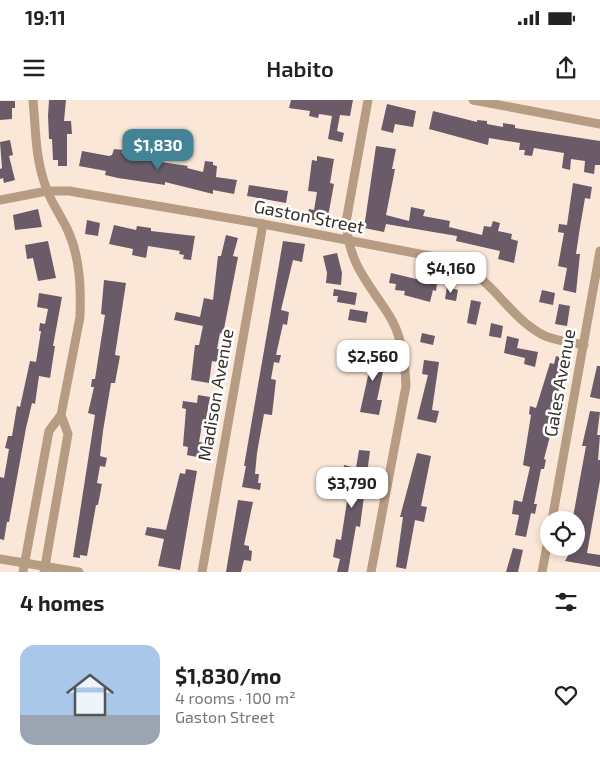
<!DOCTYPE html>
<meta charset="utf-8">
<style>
:root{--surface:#fff;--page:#f6f6f6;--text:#222;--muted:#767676;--accent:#428396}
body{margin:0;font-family:"Exo 2",sans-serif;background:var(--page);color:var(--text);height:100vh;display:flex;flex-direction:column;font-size:19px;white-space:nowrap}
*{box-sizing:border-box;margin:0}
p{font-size:16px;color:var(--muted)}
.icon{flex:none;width:28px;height:28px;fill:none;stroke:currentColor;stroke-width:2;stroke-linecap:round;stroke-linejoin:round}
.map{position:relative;height:472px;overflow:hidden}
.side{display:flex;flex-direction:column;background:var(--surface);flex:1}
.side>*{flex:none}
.buttons{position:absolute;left:540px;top:411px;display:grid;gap:10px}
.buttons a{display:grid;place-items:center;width:45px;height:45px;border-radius:50%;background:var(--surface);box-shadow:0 2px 8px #0003;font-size:25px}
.price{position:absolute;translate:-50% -42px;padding:0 11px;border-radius:10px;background:#fff;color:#222;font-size:16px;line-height:32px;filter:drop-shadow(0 1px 2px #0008)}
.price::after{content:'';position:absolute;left:50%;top:30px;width:15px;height:11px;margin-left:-8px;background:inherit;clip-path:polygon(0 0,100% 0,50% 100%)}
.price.active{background:var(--accent);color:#fff}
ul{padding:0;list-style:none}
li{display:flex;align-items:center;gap:15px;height:125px;padding:0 20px}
li span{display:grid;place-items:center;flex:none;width:140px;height:100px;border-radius:15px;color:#555}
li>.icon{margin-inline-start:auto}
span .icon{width:60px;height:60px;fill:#fffc;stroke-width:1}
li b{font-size:21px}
h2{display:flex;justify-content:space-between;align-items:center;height:60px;padding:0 20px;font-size:21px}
.status{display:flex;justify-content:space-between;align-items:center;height:35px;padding:0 25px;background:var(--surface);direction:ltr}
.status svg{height:14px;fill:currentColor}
header{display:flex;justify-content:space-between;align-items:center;height:65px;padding:0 20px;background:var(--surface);font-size:22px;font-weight:600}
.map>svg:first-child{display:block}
</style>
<div class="status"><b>19:11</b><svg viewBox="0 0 49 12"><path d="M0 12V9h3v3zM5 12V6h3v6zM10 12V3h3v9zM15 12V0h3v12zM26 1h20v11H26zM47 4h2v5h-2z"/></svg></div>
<header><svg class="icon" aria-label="menu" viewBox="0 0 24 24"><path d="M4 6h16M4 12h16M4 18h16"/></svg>Habito<svg class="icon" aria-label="share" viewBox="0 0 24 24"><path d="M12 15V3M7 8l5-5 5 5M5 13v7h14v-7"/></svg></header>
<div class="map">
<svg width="600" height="472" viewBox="0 0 600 472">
<rect width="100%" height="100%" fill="#fbe7d8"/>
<g fill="#6b5a67">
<polygon points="49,0 66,0 64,21 71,21 72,34 67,34 67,66 58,66 58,60 53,60 52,39 49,39 48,16"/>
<polygon points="291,0 353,0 350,16 340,15 337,31 344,33 342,42 328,39 332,16 319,14 318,18 309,16 310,11 289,8"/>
<polygon points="0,1 15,1 15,8 12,8 12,19 0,20"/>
<polygon points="387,4 416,11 413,27 395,24 393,33 381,30"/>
<polygon points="433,11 477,22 477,20 487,21 487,24 503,27 503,23 515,25 515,28 600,41 600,65 595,65 594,74 584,72 585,61 571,59 570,70 562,68 564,53 534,48 532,56 524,55 525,50 519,50 520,43 489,38 488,45 429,29"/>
<polygon points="10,40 13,55 9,56 15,80 4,83 3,78 0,79 0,69 2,68 0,42"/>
<polygon points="156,42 164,43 161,62 188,66 187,68 203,72 205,61 213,62 213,65 217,66 216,77 237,80 234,94 213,90 213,94 165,82 165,85 118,78 105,75 106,71 79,66 82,51 109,56 112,55 114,49 123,50 122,53 153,59"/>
<polygon points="376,46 396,49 392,69 395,69 386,115 409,121 411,107 425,110 423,116 450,121 449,127 482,135 484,126 491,127 493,121 500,123 498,131 512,134 511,139 518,141 514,163 498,159 500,151 456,141 457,136 386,124 384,132 364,128"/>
<polygon points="317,56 334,59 330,83 334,84 327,122 307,119 309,109 314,110 317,92 308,91 312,60 317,61"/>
<polygon points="573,83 592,87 590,99 585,98 580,127 576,154 580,154 576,193 563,190 567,168 558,166 564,133 558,132 559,124 567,125"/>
<polygon points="249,85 288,91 286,103 247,96"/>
<polygon points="38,109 42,127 15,130 13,115"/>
<polygon points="87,120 100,123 98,136 85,134"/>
<polygon points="114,125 136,130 137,126 151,128 151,131 195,136 191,160 183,159 184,155 179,154 180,151 148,146 146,158 132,155 133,149 109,144"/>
<polygon points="226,135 238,138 233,156 238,157 223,234 220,233 217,249 220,249 217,262 212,261 209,283 191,280 195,245 199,245 203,226 174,220 176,212 200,217 204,198 213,200 218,156 221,156"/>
<polygon points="48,141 56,178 38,181 33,158 27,159 25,145"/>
<polygon points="283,141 305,144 302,162 293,160 281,210 289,212 287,225 283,224 276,255 281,255 279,263 274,262 271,279 276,280 272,315 264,314 257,353 255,374 259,374 258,383 261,383 260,390 242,387 246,366 244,366"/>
<polygon points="337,153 342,173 341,185 326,183 327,173 323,156"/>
<polygon points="391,173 437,184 436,191 433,190 430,202 404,195 405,191 395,190 396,184 389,183"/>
<polygon points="104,180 126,183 115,255 120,256 115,283 111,283 103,331 100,356 107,358 105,367 100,366 97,383 102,384 98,405 96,405 87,456 80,455 80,458 73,457 95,315 88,313 94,287 91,287 92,279 95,279 105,215 101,214"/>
<polygon points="447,187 458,190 456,201 445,199"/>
<polygon points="334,189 357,193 355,205 337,202 338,196 333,196"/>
<polygon points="542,190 555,193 553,205 539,202"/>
<polygon points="39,193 62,197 53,246 55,246 50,278 39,276 35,304 32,303 26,328 9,422 7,422 4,440 0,439 0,377 4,378 9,349 5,348 8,336 12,336 17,306 20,307 30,261 36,262 41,231 39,231 40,223 45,224 48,209 37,207"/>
<polygon points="471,200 481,202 476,225 467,223"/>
<polygon points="559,204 570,206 567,226 555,224"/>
<polygon points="350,209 368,212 366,223 348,220"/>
<polygon points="491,223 503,226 501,238 489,236"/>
<polygon points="422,233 435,236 433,245 420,242"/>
<polygon points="507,236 519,239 517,248 538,252 535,267 524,264 525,258 504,253"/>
<polygon points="367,250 387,253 377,300 382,300 379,315 360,312 370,267 364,266"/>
<polygon points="556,256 566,259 552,318 549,318 547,335 550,336 544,359 546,360 544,369 541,369 534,404 537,404 535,414 531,413 526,437 515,435 519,415 512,414 514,400 522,402 530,367 523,365 531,315 529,314 530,306 536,308 550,263 554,264"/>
<polygon points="424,260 439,262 432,310 439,311 436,323 417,319 428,275 422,274"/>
<polygon points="597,266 600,266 600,299 590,297"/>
<polygon points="198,295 210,297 205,325 202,325 199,342 205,343 202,358 187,355 188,347 183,346 186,309 182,308 183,301 197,303"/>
<polygon points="590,311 600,312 597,335 600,335 598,360 600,360 600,380 587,453 600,455 600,467 565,461 571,450 576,451 576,418 573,417 586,346 582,346"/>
<polygon points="359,350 370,351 361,419 360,427 356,426 348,472 337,472 340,459 333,457 336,439 341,440 350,382 342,381 344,365 356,368"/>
<polygon points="417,353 431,356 421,406 427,407 424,422 415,420 406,469 396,467 403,417 400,417"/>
<polygon points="186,369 197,371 180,470 158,466 164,439 145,435 147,427 166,430 180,373 185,374"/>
<polygon points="238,400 253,402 244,445 249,446 249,450 252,451 251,461 244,460 241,472 226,472"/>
<polygon points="513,448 523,450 518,472 506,472"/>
</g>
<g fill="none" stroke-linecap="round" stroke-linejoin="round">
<g stroke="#b59c82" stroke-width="9">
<path d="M368 0 346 122C349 163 366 180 387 212 402 234 405 260 406 286L371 472"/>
<polyline points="473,0 600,24"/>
<path d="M0 100 47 91H69L263 124 451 160C494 178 506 215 543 235 555 241 570 242 584 245"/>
<polyline points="552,420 600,151"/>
<polyline points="0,459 79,472"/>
<path d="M23 472 49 331 61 315 80 217C81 188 80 157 68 131 62 117 52 104 47 90 35 60 36 31 33 0"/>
<polyline points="44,472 68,334 61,315"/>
<polyline points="202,472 263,124"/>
<polyline points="542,472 549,435"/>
</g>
</g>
<g text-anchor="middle" stroke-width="5" stroke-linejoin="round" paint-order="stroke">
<g font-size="18" fill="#37302a" stroke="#fff">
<text transform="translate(309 117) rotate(11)" y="6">Gaston Street</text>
<text transform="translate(560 283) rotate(-80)" y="6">Gales Avenue</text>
<text transform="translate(216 295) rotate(-80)" y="6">Madison Avenue</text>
</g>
</g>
</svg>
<div class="buttons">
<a><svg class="icon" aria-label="locate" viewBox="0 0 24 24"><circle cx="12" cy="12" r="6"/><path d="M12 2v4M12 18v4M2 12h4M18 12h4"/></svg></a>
</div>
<b class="price active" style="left:158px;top:71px">$1,830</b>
<b class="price" style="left:451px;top:194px">$4,160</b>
<b class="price" style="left:373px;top:282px">$2,560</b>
<b class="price" style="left:352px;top:409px">$3,790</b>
</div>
<section class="side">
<h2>4 homes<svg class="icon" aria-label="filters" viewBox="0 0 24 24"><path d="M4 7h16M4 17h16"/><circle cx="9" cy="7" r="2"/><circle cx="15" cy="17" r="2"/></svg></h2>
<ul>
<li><span style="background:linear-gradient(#a9c7e8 70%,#9aa5b1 0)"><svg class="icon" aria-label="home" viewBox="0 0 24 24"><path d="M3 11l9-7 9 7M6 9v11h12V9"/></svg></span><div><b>$1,830/mo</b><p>4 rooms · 100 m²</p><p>Gaston Street</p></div><svg class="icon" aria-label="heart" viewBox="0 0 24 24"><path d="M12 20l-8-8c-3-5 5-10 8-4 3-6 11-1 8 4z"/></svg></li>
</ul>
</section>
